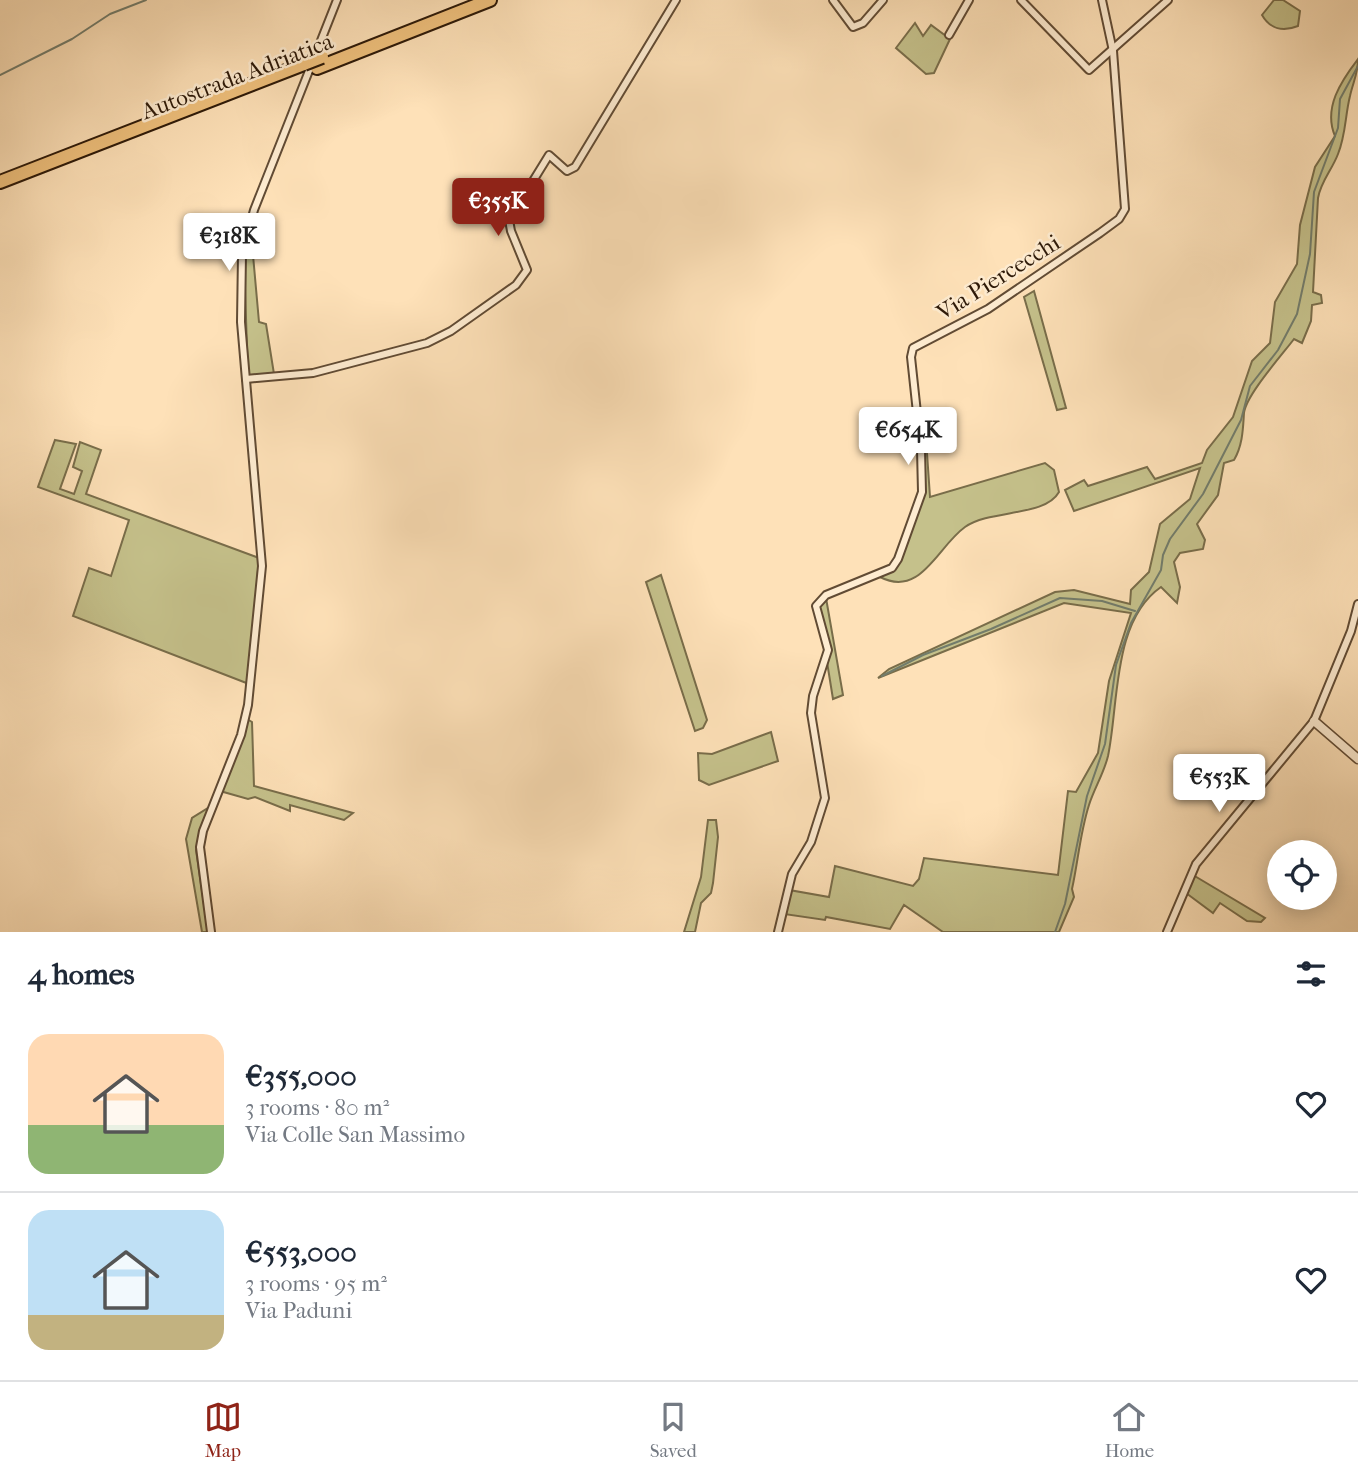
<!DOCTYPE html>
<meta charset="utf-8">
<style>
:root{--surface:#fff;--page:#f6f6f7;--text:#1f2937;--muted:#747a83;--line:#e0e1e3;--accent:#8f2418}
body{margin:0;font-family:"IM FELL French Canon",serif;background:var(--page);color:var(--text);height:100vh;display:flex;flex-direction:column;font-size:26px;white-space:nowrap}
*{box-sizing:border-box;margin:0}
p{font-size:23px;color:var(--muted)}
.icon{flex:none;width:38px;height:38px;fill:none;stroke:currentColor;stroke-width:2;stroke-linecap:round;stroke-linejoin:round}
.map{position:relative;height:932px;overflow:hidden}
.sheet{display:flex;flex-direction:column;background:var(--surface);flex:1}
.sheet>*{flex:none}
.fabs{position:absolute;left:1267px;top:840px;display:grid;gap:14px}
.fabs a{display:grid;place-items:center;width:70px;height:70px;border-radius:50%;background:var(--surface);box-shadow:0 4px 18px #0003;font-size:35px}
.price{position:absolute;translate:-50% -60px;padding:0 16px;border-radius:7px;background:#fff;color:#222;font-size:23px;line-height:46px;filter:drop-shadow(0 2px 4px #0008)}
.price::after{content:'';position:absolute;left:50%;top:42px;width:21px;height:16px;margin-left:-10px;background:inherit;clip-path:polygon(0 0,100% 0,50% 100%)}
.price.on{background:var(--accent);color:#fff}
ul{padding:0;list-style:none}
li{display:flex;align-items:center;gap:21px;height:175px;padding:0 28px}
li+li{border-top:2px solid var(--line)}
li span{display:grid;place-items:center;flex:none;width:196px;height:140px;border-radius:21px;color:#555}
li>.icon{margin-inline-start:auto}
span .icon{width:84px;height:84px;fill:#fffc;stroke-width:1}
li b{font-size:30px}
h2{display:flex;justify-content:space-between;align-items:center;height:84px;padding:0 28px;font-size:30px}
.dock{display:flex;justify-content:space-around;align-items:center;height:98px;border-top:2px solid var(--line);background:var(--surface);font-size:19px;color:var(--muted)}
.dock a{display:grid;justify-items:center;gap:4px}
.dock .on{color:var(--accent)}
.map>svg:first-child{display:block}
</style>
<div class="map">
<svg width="1358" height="932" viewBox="0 0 1358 932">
<rect width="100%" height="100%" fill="#fee1b8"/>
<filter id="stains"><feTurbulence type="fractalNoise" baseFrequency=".00286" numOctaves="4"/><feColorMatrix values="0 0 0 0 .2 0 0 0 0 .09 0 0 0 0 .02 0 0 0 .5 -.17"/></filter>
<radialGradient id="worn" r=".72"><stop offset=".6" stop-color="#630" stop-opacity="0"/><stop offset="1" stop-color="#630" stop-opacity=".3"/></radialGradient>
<g fill="#c5c18b" stroke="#796d4a" stroke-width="2">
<path d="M1274 0H1283L1300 11 1298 26C1283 32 1270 29 1262 15Z"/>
<polygon points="915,23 923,36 931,25 950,39 934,73 926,74 896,48"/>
<path d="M1358 59C1358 74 1353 82 1350 96 1345 116 1346 134 1338 154 1332 170 1321 181 1318 198L1313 292 1321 295 1322 303 1312 305 1311 321 1302 343 1294 339C1282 355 1246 395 1244 413 1243 427 1243 445 1234 460L1224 463 1218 495 1197 524 1205 540 1203 549 1180 553 1174 562 1180 587 1177 603 1161 587C1112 621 1119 704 1108 756 1104 773 1094 789 1089 805 1080 833 1078 862 1072 889L1074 897 1059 932H943L904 905 890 929 826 917 825 920 784 914 789 890 829 897 835 866 913 886 919 879 924 858 1058 875 1068 791 1076 792 1098 753 1109 681 1131 613 1064 603 878 678 889 669 1055 592 1074 590 1130 604 1131 590 1149 572 1160 524 1190 499 1200 468 1074 511 1065 490 1084 480 1088 486 1147 467 1155 479 1202 463 1207 450 1233 417 1252 361 1270 343 1275 302 1297 264 1300 225 1315 167 1335 136C1323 108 1341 81 1358 59Z"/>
<polygon points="256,214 262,218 253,255 259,322 266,324 274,374 248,378 244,258"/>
<polygon points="1034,291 1066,408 1057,410 1024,297"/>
<polygon points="55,440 76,444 60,489 74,494 82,471 73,467 80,442 101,450 86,494 259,558 249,684 73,616 89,568 111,576 129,520 38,487"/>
<path d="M922 452 927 453 930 497 1045 463 1054 470 1059 492C1045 517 991 509 965 527 937 547 921 598 880 577L892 570 923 493Z"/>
<polygon points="661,575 707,720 703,728 695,731 646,582"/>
<polygon points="826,598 843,695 833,699 827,662 830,649 818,605"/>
<polygon points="247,719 252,722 254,786 353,813 344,820 290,805 290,811 255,797 248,799 220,791"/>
<polygon points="771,732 778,761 709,785 699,780 698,753 712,754"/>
<polygon points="208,808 196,850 208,932 202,932 186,839 192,818"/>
<polygon points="708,820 716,820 718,837 713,883 711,893 701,903 695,932 684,932 701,877"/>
<polygon points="1193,875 1265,918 1261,922 1247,921 1220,903 1213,913 1186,893"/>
</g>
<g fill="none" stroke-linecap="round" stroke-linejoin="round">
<g stroke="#727c6b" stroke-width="2">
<polyline points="0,75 72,39 110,14 146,0"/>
<polyline points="882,676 923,655 991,629 1060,598 1102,601 1135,611"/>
<polyline points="1055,932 1065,904 1087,796 1105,744 1116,665 1131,623 1161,570 1163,555 1170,539 1203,494 1241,420 1250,386 1278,350 1297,314 1310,254 1314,192 1338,128 1340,99 1358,66"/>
</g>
<g stroke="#614b34" stroke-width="10">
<g id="minor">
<polyline points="833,0 853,27 863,23 883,0"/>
<polyline points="1021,0 1089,70 1168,0"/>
<polyline points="949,35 969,0"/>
<polyline points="246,379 313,373 427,343 451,331 516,285 527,270 511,231 509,220 549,155 567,171 575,167 676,0"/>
<polyline points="211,932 200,847 203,831 241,735 248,705 262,566 241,322 242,254 254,210 337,0"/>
<polyline points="778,932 792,874 811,842 825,798 811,713 813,696 828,650 816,606 826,595 892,568 898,559 922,492 921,450 911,357 913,348 988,309 1100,233 1119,219 1125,209 1113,51 1102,0"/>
<polyline points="1167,932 1196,864 1314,721 1351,631 1358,604"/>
</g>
</g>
<g stroke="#614b34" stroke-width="11">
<polyline id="tertiary" points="1314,721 1358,759"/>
</g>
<g stroke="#2d1908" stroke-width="16">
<g id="motorway">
<polyline points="317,68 490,0"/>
<polyline points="0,182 304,64"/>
</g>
</g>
<use href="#minor" stroke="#feecd1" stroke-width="6"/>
<use href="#tertiary" stroke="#feecd1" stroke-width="8"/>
<use href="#motorway" stroke="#efc07c" stroke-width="12"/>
<g stroke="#2d1908" stroke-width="16" stroke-linecap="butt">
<polyline id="motorway-bridge" points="304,64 322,57"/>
</g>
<use href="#motorway-bridge" stroke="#efc07c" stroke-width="12"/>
</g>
<g text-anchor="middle" stroke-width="5" stroke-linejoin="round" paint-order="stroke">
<g font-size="23" fill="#2d1908" stroke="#feecd1">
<text transform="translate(237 76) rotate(-21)" y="8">Autostrada Adriatica</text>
<text transform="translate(998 277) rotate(-32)" y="8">Via Piercecchi</text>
</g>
</g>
<rect width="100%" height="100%" filter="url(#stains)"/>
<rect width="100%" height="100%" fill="url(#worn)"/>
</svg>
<div class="fabs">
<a><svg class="icon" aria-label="locate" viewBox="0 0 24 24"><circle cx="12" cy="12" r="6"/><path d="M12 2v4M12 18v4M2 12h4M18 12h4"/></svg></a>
</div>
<b class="price on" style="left:498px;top:238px">€355K</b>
<b class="price" style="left:229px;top:273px">€318K</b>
<b class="price" style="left:908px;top:467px">€654K</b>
<b class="price" style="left:1219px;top:814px">€553K</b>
</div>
<section class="sheet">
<h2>4 homes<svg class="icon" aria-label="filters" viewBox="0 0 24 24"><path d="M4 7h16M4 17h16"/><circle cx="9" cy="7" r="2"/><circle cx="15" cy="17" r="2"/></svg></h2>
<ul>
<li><span style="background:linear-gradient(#ffd9b3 65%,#8fb573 0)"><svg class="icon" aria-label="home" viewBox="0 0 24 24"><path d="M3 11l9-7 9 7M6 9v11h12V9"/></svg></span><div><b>€355,000</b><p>3 rooms · 80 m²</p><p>Via Colle San Massimo</p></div><svg class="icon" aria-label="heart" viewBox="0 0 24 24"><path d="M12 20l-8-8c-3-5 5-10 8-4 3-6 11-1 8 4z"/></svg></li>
<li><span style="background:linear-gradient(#bfe0f5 75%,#c2b280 0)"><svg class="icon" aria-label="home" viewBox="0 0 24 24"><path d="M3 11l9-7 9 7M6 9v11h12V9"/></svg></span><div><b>€553,000</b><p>3 rooms · 95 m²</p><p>Via Paduni</p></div><svg class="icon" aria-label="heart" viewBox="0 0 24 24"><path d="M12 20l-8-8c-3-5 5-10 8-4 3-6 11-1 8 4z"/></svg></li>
</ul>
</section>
<nav class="dock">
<a class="on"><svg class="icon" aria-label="map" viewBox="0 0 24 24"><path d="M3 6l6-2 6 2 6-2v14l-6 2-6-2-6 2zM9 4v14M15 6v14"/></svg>Map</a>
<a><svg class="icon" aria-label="saved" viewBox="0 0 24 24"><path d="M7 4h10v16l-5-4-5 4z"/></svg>Saved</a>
<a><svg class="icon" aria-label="home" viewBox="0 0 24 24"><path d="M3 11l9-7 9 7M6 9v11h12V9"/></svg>Home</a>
</nav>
